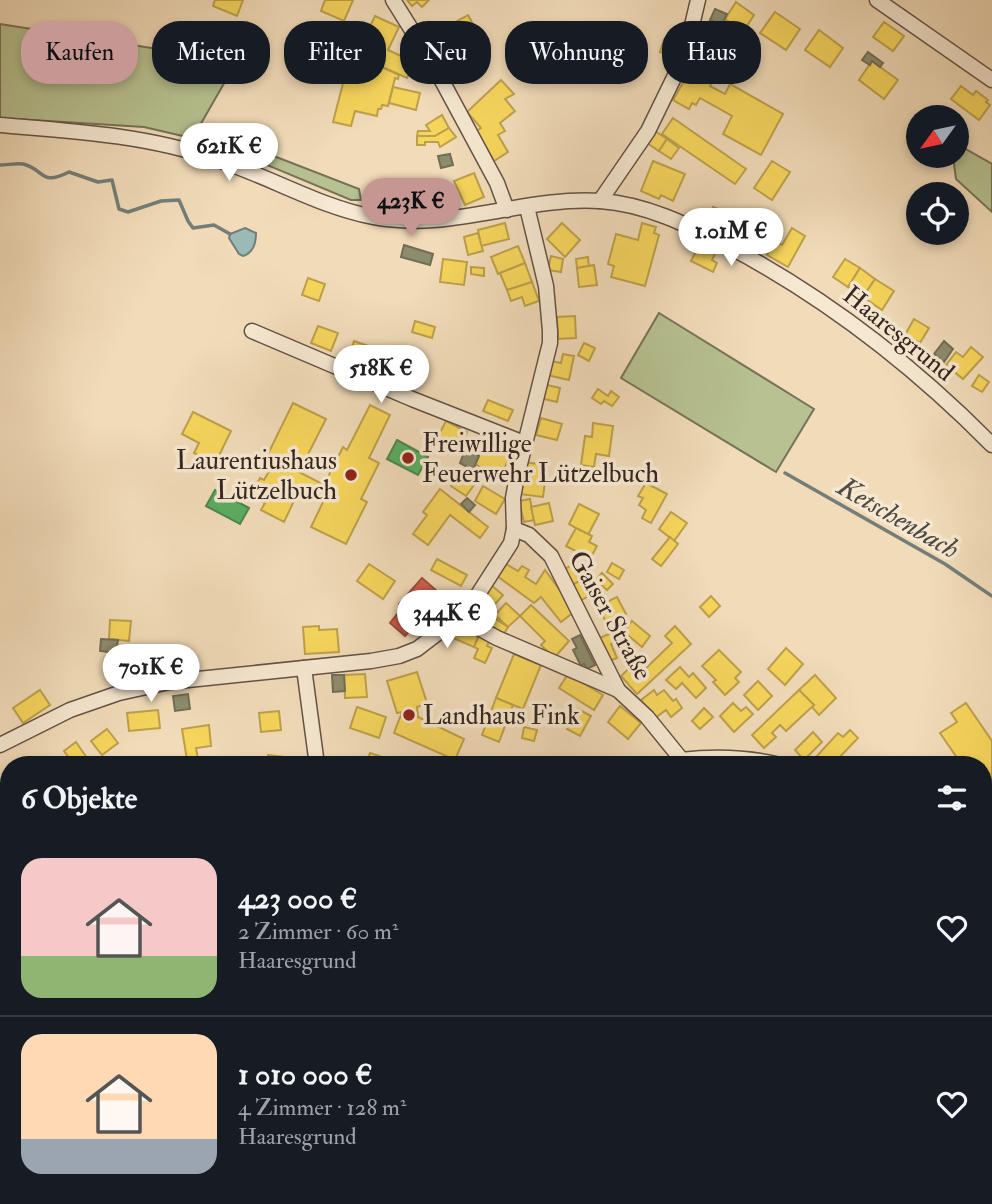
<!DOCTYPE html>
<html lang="de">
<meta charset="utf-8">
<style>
:root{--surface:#171b24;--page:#20242c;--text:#f1f3f6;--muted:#9ea1a6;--line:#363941;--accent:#c59692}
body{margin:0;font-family:"IM FELL Double Pica",serif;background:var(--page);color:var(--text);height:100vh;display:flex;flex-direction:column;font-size:26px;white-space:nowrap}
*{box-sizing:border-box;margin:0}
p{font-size:23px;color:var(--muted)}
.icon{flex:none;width:38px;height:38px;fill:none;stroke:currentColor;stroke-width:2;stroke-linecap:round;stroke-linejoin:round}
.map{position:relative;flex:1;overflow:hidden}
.sheet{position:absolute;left:0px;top:756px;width:992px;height:448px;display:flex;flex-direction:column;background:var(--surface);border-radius:28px 28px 0 0;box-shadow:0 4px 10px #0003}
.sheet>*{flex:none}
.top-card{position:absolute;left:21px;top:21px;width:950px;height:63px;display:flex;gap:14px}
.needle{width:46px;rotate:237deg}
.tools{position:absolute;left:906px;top:105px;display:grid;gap:14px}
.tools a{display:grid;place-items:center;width:63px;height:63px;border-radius:50%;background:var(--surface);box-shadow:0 4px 10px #0003;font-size:35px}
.price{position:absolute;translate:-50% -60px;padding:0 16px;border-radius:24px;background:#fff;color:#222;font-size:23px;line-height:46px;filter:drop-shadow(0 2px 4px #0008)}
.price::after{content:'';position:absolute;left:50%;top:42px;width:21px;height:16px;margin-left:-10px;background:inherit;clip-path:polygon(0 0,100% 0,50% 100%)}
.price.selected{background:var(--accent);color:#111}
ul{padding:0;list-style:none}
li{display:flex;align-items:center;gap:21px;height:175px;padding:0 21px}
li+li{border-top:2px solid var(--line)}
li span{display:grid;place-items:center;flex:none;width:196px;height:140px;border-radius:21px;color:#555}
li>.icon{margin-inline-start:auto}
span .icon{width:84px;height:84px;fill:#fffc;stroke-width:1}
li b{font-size:30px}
h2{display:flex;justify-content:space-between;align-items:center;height:84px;padding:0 21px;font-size:30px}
.pill{padding:0 24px;border-radius:28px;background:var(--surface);box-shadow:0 4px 10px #0003;font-size:24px;line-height:63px}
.pill.selected{background:var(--accent);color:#111}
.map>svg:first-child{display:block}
</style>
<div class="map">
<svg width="992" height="1204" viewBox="0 0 992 1204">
<rect width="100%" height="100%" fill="#f1dbb8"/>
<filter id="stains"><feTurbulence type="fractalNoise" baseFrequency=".00286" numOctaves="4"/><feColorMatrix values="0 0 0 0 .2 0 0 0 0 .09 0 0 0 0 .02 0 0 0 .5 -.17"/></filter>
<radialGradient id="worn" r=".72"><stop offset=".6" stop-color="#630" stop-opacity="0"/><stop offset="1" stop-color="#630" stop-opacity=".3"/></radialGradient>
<g fill="#b7c191" stroke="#767358" stroke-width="2">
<polygon points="0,24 164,50 234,66 199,127 359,189 361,200 351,200 217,144 144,127 0,118"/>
<polygon points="957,144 992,164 992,212 956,179 953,156 957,156"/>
<polygon points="659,313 814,409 776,472 621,378"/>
<polygon points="992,846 992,971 984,984 984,872"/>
<polygon points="387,1195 453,1195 446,1204 380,1204"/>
</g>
<path fill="#9cbab5" stroke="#737e79" stroke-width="2" d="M245 228 256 233C256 243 253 253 243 256L239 254 229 238 230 234Z"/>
<g fill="#f6d55c" stroke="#bca04a" stroke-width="2">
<polygon points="215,0 243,0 237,16 213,6"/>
<polygon points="325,0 353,0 344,21 321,11"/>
<polygon points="407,0 429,0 422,7 417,2 412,6"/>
<polygon points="736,2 754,15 743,32 725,19"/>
<polygon points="775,12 800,29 786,50 760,33"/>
<polygon points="468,15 481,39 454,53 467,77 451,85 431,48 444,40 439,31"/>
<polygon points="375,16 399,27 388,50 414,62 407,78 356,55"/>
<polygon points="884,22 904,36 893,51 873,37"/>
<polygon points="176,26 198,29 195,51 173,48"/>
<polygon points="819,30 843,48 830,67 805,50"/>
<polygon points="669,39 680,45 676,57 660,52 664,40 668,41"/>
<polygon points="208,43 224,45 222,58 207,56"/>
<polygon points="356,55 399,75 398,79 395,78 388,106 382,105 381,109 378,109 377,116 355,111 351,126 333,122 348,64 352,65"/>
<polygon points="872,61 898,80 884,99 859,80"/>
<polygon points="692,67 714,79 710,86 725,94 730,84 783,114 761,155 723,134 732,116 700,98 696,105 692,103 689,109 673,100"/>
<polygon points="501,80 514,94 505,99 515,111 500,123 505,131 498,135 508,152 494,161 476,131 481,128 467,112"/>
<polygon points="961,86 973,95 976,91 988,100 986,102 990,105 979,120 951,99"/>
<polygon points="393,87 420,93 416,110 389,103"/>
<polygon points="442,115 449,128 435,136 417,136 418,131 430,131 426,125"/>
<polygon points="673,118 746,169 735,184 662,134"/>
<polygon points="449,128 456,137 440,147 438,142 425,142 425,145 417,145 417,136 435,136"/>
<polygon points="655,131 667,139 659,151 647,143"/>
<polygon points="667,139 679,148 671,159 659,151"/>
<polygon points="653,161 685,174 673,201 661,195 659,199 641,191"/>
<polygon points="772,161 790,172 772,200 754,188"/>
<polygon points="474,173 484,197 465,205 454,181"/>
<polygon points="713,207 730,213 724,229 707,223"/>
<polygon points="505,223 509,239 481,246 478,230"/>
<polygon points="562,223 580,240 565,257 547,239"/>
<polygon points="642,223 656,227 654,233 659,235 645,286 611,277 614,266 608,264 616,234 638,240"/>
<polygon points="792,228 805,236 788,267 767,255 775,241 782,245"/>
<polygon points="478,233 483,251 468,255 464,237"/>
<polygon points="700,244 716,252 712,260 717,263 713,272 691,261"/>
<polygon points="518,246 525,263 498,274 491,257"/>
<polygon points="551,256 563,259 561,272 548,270"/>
<polygon points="588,257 589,267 577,268 576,259"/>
<polygon points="443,259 467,262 464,285 440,282"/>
<polygon points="845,259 860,268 848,287 833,277"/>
<polygon points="525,263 532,282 507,290 500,273"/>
<polygon points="594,265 597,285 579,287 577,268"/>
<polygon points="471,267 484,268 484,276 471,274"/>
<polygon points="860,268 875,279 863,297 848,287"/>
<polygon points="308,278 325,284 319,301 302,295"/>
<polygon points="875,279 894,291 882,310 863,297"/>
<polygon points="532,282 539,301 525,306 522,297 511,301 507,290"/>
<polygon points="575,316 576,338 558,339 557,317"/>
<polygon points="914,319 929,328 920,343 905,335"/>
<polygon points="415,321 435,327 432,338 412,332"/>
<polygon points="318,326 338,333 331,351 311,343"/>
<polygon points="354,341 377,349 371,366 349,357"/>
<polygon points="584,343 595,348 589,361 578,355"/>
<polygon points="971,347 983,357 963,379 946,365 956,352 963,357"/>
<polygon points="563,354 574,356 569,380 547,375 550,361 561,363"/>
<polygon points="396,355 420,364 412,382 389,373"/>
<polygon points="979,375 989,382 982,392 972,386"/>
<polygon points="543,384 560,388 557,402 540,398"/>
<polygon points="598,389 608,396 611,391 619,397 612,406 604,401 601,404 592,398"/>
<polygon points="488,400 513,410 508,421 483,411"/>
<polygon points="293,403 326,419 299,472 324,485 343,447 347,450 370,405 390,415 369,458 379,463 361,499 367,502 346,544 311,527 325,498 301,486 284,522 261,510 265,503 251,496 260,478 264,480 272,466 264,462"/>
<polygon points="193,412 231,431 215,464 194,453 199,443 182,434"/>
<polygon points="541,418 562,424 557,440 536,435"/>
<polygon points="446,421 467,432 458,451 436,440"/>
<polygon points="593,423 613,426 609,456 596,454 594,467 581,465 585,436 592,437"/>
<polygon points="486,440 512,453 499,478 475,464"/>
<polygon points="523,462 547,465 543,497 519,494"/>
<polygon points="459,474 474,485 466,496 451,486"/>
<polygon points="646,483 667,494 651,523 642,518 646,510 639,505 643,498 638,496"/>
<polygon points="483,486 505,499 496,514 475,501"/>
<polygon points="440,489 488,527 480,538 450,515 428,545 413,534 427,515 423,512"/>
<polygon points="530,499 534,520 524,522 519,501"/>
<polygon points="549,503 553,521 535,525 531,507"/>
<polygon points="579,504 599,514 588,535 569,524"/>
<polygon points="671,512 687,523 674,541 659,529"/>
<polygon points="576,528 592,536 589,542 597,546 590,559 566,546"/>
<polygon points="670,537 678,544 661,566 652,559"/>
<polygon points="437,559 467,575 461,586 431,570"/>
<polygon points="575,563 584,578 571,586 562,571"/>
<polygon points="612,563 624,570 619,579 607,572"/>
<polygon points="369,564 395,581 383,599 357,581"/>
<polygon points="506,564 518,571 522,566 529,570 525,577 536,584 545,570 575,611 561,622 541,597 534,603 497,576"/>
<polygon points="602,573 613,584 607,590 596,580"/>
<polygon points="584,578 594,593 580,601 571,586"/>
<polygon points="491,585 503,595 482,619 470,609"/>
<polygon points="711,596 720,606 709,617 700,607"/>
<polygon points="617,597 626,614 607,624 598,606"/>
<polygon points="506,603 520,616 508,627 495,615"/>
<polygon points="531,605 569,641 554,658 541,645 545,641 520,616"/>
<polygon points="490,615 508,627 502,637 484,625"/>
<polygon points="110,620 131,621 129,641 109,639"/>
<polygon points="632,621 650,636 642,647 624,632"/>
<polygon points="458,624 480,633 474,647 453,638"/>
<polygon points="319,626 319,630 337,629 339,652 305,654 303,627"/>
<polygon points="675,626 691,644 637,694 621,676 636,662 644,670 672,643 665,636"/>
<polygon points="616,631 620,640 611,644 617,658 607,662 597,639"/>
<polygon points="480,633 490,639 487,646 492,648 485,663 474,658 478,649 474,647"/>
<polygon points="786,648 803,664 785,685 768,669"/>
<polygon points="719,650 741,672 735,678 739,682 725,695 713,682 716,680 702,666"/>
<polygon points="514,654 541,665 523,709 496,698"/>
<polygon points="680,667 689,677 693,673 706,688 696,698 682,683 676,689 666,680"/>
<polygon points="417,672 427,703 417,707 418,717 464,739 455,760 394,733 402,712 397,713 387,681"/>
<polygon points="365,674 367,697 345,698 344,675"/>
<polygon points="568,674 603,695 594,710 559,688"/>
<polygon points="815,675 836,698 819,715 812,707 814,705 799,690"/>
<polygon points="758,681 772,696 758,710 744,695"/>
<polygon points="40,690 50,705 23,723 13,708"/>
<polygon points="654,690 657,695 664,690 673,701 676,699 682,708 671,717 666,710 655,718 641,700"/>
<polygon points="799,690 814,705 786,731 780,725 772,733 776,737 764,748 752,735"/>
<polygon points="496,698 513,705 499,742 482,735"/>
<polygon points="733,703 741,711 746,707 753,714 734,732 720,716"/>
<polygon points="966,703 992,741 992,785 984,790 984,765 962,765 940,733 957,722 951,713"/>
<polygon points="620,706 641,723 628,739 608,722"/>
<polygon points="357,707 386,717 379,738 350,728"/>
<polygon points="704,708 713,717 700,729 692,721"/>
<polygon points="578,709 591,716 580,736 567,729"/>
<polygon points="158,710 160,728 129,731 127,713"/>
<polygon points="279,711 281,730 261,732 259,713"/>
<polygon points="209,725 211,746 196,748 198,759 187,760 182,729"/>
<polygon points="524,727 537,730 534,741 522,738"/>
<polygon points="107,729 118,743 102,755 91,741"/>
<polygon points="850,730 858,738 832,765 824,765 816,757 838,733 843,737"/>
<polygon points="813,732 822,742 804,760 795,750"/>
<polygon points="76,742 87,758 78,765 74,765 64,751"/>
<polygon points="370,753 385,758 383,765 366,765"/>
<polygon points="268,755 293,758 292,765 267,765"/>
<polygon points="0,787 9,796 9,803 0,812"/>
<polygon points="9,833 9,861 0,852 0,841"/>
<polygon points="0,983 9,995 0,1002"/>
</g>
<polygon fill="#d6604d" stroke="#a64e40" stroke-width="2" points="422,578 452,604 429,630 418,621 405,636 390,623 403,607 399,604"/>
<g fill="#5aae61" stroke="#4f854e" stroke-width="2">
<polygon points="397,440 428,457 418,475 387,459"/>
<polygon points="215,490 249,508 240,524 206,506"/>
</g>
<g fill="#8c8c6e" stroke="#726d57" stroke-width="2">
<polygon points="715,9 727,14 722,25 710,20"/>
<polygon points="868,52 883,63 880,67 872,61 870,65 862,60"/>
<polygon points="450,154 453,165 441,168 438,156"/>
<polygon points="404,245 433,254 430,265 401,257"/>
<polygon points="944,341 953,349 944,362 934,354"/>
<polygon points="465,450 479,456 473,470 460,463"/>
<polygon points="467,498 475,505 469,512 461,504"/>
<polygon points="580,635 595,665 587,669 584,664 581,666 573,650 577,648 572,639"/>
<polygon points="101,639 118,640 116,653 100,651"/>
<polygon points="332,675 344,675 345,691 333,692"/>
<polygon points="188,694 190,709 175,711 173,696"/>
</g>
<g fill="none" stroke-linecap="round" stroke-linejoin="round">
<g stroke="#737e79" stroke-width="3.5">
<path d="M0 165C7 165 16 163 23 164 45 169 39 187 69 172L98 182 112 180 119 209 128 212 161 201 179 200 188 221 193 228 214 225 230 234"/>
<polyline points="785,473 945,564 992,596"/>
</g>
<g stroke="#645246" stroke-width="17">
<g id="minor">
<polyline points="393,0 433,64 497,183 507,210"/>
<polyline points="877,0 992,80"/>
<path d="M0 125C72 131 146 135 215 159 269 176 317 206 373 217 450 232 524 196 600 201 646 204 688 225 728 246 826 298 914 366 992 445"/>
<polyline points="600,201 648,131 685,55 698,0"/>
<polyline points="252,331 412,399 524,443"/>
<polyline points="514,529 529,535 551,556 618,690 647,717 686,765"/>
<polyline points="459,617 497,638 618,690"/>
<polyline points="304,668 317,765"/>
<polyline points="0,745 70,710 119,693 169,682 371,661 399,656 417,649 459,617 477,596 511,543 514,529 513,498 517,476 550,343 550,331 546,286 527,207"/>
<path d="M681 760C715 756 747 757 780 765"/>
<polyline points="0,916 9,937"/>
<polyline points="0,1089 9,1087"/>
<polyline points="687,1204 688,1195"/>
</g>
</g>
<use href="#minor" stroke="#f6e8d1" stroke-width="14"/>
</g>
<g fill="#8f2418" stroke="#f6e8d1" stroke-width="2.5">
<circle cx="408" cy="458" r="7"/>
<circle cx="351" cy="475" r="7"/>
<circle cx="409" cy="715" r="7"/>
</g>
<g text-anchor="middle" stroke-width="7" stroke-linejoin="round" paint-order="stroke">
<g font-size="26" fill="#352520" stroke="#f6e8d1">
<text transform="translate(899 333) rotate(39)" y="9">Haaresgrund</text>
<text transform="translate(611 615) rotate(61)" y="9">Gaiser Straße</text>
</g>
<g font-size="26" fill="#352520" stroke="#f6e8d1" text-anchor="start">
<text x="422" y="452">Freiwillige<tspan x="422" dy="30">Feuerwehr Lützelbuch</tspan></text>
<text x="337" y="469" text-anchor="end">Laurentiushaus<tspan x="337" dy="30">Lützelbuch</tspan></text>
<text x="423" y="724">Landhaus Fink</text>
</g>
<g font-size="28" font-style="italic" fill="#4f4a45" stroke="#f6e8d1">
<text transform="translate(899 517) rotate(30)" y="10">Ketschenbach</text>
</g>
</g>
<rect width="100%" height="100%" filter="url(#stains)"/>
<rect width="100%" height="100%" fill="url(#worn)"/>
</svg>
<div class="tools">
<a><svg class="needle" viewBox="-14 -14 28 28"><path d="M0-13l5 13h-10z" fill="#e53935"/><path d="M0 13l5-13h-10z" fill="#9ea1a6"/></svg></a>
<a><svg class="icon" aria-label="locate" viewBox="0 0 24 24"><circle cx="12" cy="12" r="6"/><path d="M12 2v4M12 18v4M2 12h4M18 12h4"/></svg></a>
</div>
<b class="price" style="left:229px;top:183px">621K €</b>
<b class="price selected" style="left:411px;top:238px">423K €</b>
<b class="price" style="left:731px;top:268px">1.01M €</b>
<b class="price" style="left:381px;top:405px">518K €</b>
<b class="price" style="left:447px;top:650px">344K €</b>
<b class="price" style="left:151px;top:704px">701K €</b>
<div class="top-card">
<a class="pill selected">Kaufen</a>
<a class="pill">Mieten</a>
<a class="pill">Filter</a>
<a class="pill">Neu</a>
<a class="pill">Wohnung</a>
<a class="pill">Haus</a>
</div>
<section class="sheet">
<h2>6 Objekte<svg class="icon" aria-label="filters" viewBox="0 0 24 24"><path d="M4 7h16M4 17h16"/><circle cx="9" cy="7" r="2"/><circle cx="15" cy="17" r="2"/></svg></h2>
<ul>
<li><span style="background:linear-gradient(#f6c9c9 70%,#8fb573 0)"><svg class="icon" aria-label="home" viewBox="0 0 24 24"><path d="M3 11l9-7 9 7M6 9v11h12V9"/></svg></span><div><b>423 000 €</b><p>2 Zimmer · 60 m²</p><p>Haaresgrund</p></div><svg class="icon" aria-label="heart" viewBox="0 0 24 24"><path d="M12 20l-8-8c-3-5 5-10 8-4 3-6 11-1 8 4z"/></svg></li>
<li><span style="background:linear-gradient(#ffd9b3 75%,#9aa5b1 0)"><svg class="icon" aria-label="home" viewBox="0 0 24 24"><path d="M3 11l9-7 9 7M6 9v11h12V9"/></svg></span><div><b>1 010 000 €</b><p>4 Zimmer · 128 m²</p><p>Haaresgrund</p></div><svg class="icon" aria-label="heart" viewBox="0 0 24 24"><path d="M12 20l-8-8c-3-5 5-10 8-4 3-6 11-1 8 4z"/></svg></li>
</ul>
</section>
</div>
